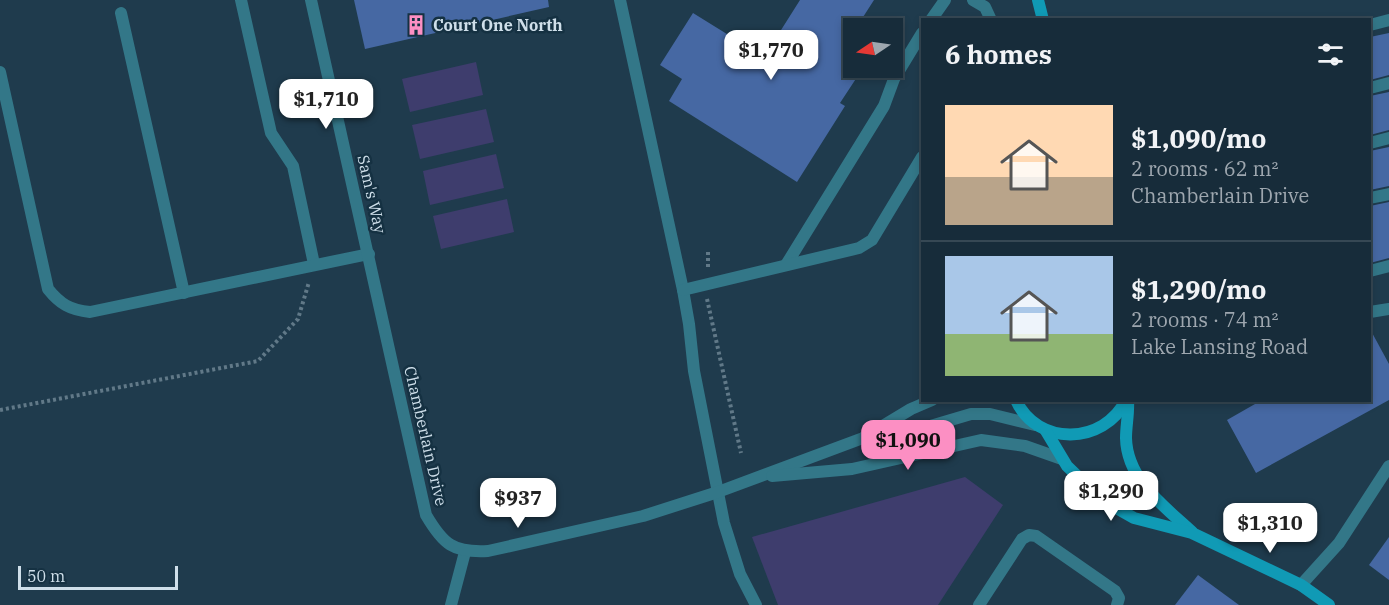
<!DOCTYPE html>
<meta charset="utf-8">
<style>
:root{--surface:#172c3a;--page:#203442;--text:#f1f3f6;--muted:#9ea7af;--line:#364854;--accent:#fc8fc3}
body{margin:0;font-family:"IBM Plex Serif",serif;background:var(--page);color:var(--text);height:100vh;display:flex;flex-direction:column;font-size:22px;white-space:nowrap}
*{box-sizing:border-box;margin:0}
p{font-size:20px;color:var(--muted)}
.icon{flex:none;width:33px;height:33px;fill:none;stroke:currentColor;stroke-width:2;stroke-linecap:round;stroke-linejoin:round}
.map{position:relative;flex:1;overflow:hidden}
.sheet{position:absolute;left:921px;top:18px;width:450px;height:384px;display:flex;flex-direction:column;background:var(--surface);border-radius:0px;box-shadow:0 3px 9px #0003,0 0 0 2px var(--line)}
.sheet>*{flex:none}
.needle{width:39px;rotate:257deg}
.controls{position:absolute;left:843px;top:18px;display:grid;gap:12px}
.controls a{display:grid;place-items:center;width:60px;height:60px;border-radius:0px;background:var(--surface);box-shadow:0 3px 9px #0003,0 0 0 2px var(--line);font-size:30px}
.scale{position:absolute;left:18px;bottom:15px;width:160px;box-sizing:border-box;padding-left:6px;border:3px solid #cfdfea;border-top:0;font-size:16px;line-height:21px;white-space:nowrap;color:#cfdfea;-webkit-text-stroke:4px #153142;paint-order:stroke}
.price{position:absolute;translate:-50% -51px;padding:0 14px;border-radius:12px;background:#fff;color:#222;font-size:20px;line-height:39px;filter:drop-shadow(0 2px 3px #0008)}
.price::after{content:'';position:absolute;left:50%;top:36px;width:18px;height:14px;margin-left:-9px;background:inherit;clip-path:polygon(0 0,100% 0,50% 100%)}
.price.selected{background:var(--accent);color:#111}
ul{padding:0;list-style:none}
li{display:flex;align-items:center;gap:18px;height:150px;padding:0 24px}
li+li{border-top:2px solid var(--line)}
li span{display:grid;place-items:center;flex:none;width:168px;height:120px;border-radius:0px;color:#555}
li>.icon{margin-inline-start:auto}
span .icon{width:72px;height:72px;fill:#fffc;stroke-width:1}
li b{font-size:26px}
h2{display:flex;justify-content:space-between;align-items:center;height:72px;padding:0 24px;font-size:26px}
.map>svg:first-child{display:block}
</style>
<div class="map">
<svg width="1389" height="605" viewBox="0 0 1389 605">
<rect width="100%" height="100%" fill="#1f3b4d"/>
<g fill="#3e3d6d">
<polygon points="476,62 483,95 410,112 402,79"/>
<polygon points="486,109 494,142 420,159 412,125"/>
<polygon points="496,154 504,188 430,205 423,171"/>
<polygon points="507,199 514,232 441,249 433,216"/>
<polygon points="965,477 1003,505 938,605 778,605 752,537"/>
</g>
<g fill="#4668a3">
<polygon points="354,0 548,0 549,7 365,49"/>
<polygon points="800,0 874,0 856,28 854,28 854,68 863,68 840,103 845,106 797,182 669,101 682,79 660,65 693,13 764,57"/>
<polygon points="1389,33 1389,75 1370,80 1370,37"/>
<polygon points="1389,92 1389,130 1370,135 1370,96"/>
<polygon points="1389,147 1389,186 1370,190 1370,151"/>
<polygon points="1389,202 1389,258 1370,263 1370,206"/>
<polygon points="1370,329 1389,364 1389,400 1256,473 1227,420 1262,400 1370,400"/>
<polygon points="1389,537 1389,580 1369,565"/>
<polygon points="1198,575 1239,605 1175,605"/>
</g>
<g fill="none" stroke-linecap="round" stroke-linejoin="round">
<g stroke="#617988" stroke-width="4" stroke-dasharray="3 3" stroke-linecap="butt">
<polyline points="708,267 708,249"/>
<polyline points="707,299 741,453"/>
<polyline points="0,410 258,361 298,319 309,282"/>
</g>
<g stroke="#378" stroke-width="12">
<polyline points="241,0 271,133 293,166 314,264"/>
<polyline points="620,0 683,290 689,324 694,371 724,523 740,574 756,605"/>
<polyline points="973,0 985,7 991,20"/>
<polyline points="121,13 184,293"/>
<polyline points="931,20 945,0"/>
<polyline points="1370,25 1389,20"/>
<path d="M0 72 48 289C60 304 70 310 90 312L369 254"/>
<polyline points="1370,88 1389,83"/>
<polyline points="1370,143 1389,138"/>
<polyline points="1370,198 1389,194"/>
<polyline points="786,265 884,106 894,79 922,33"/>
<polyline points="1370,271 1389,266"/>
<polyline points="683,290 859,248 872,240 922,157"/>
<polyline points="1370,312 1389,309"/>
<polyline points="1301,585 1339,543 1389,466"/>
<polyline points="451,605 465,552"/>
<polyline points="979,605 1022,539 1029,535 1036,536 1115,591 1119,598 1117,605"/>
</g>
<g stroke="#378" stroke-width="12">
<path d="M311 0 426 515C443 544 453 553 488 551L643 516 718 492 863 438 911 409 932 400"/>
<polyline points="871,437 917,430 971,414 990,414 1035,425"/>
<polyline points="772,476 852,469 981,440 1025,446 1062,459"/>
</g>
<g stroke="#109ab5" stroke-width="12">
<polyline points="1038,0 1043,20"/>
<path d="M1016 400C1037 447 1104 445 1126 400"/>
<path d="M1128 400C1129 412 1126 426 1126 438 1127 480 1164 506 1192 532"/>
<polyline points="1046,431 1067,466 1094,492 1111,505 1134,518 1192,533 1301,585 1329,605"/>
</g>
</g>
<defs>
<g id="building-bare" transform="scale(1.62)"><path d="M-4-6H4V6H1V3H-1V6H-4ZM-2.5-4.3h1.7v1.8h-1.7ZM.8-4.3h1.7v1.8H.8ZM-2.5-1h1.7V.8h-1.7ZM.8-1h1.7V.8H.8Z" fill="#fc8fc3" stroke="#153142" stroke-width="2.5" paint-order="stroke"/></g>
</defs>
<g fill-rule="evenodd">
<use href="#building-bare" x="416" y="25"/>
</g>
<g text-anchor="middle" stroke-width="5" stroke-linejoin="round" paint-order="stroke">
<g font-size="16" font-weight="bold" fill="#cfdfea" stroke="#153142" text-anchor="start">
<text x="433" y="31">Court One North</text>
</g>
<g font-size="16" fill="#cfdfea" stroke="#153142">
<text transform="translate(372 194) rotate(77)" y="6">Sam's Way</text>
<text transform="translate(426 436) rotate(77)" y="6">Chamberlain Drive</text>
</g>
</g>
</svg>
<div class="controls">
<a><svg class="needle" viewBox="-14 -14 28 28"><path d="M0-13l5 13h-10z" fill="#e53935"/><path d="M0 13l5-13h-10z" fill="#9ea7af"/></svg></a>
</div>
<div class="scale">50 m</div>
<b class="price" style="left:771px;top:81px">$1,770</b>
<b class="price" style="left:326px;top:130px">$1,710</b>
<b class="price selected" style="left:908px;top:471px">$1,090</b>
<b class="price" style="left:1111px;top:522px">$1,290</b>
<b class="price" style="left:518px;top:529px">$937</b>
<b class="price" style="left:1270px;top:554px">$1,310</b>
<section class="sheet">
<h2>6 homes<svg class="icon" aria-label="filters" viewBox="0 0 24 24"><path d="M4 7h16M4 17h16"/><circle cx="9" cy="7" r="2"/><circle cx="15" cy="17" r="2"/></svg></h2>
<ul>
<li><span style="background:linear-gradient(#ffd9b3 60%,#b9a48a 0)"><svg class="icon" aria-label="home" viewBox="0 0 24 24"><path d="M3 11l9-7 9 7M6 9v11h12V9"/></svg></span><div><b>$1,090/mo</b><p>2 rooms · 62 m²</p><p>Chamberlain Drive</p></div></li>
<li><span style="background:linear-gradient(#a9c7e8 65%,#8fb573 0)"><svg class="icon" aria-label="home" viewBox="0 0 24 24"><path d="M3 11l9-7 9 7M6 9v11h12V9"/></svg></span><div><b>$1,290/mo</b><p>2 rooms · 74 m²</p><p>Lake Lansing Road</p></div></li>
</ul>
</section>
</div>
